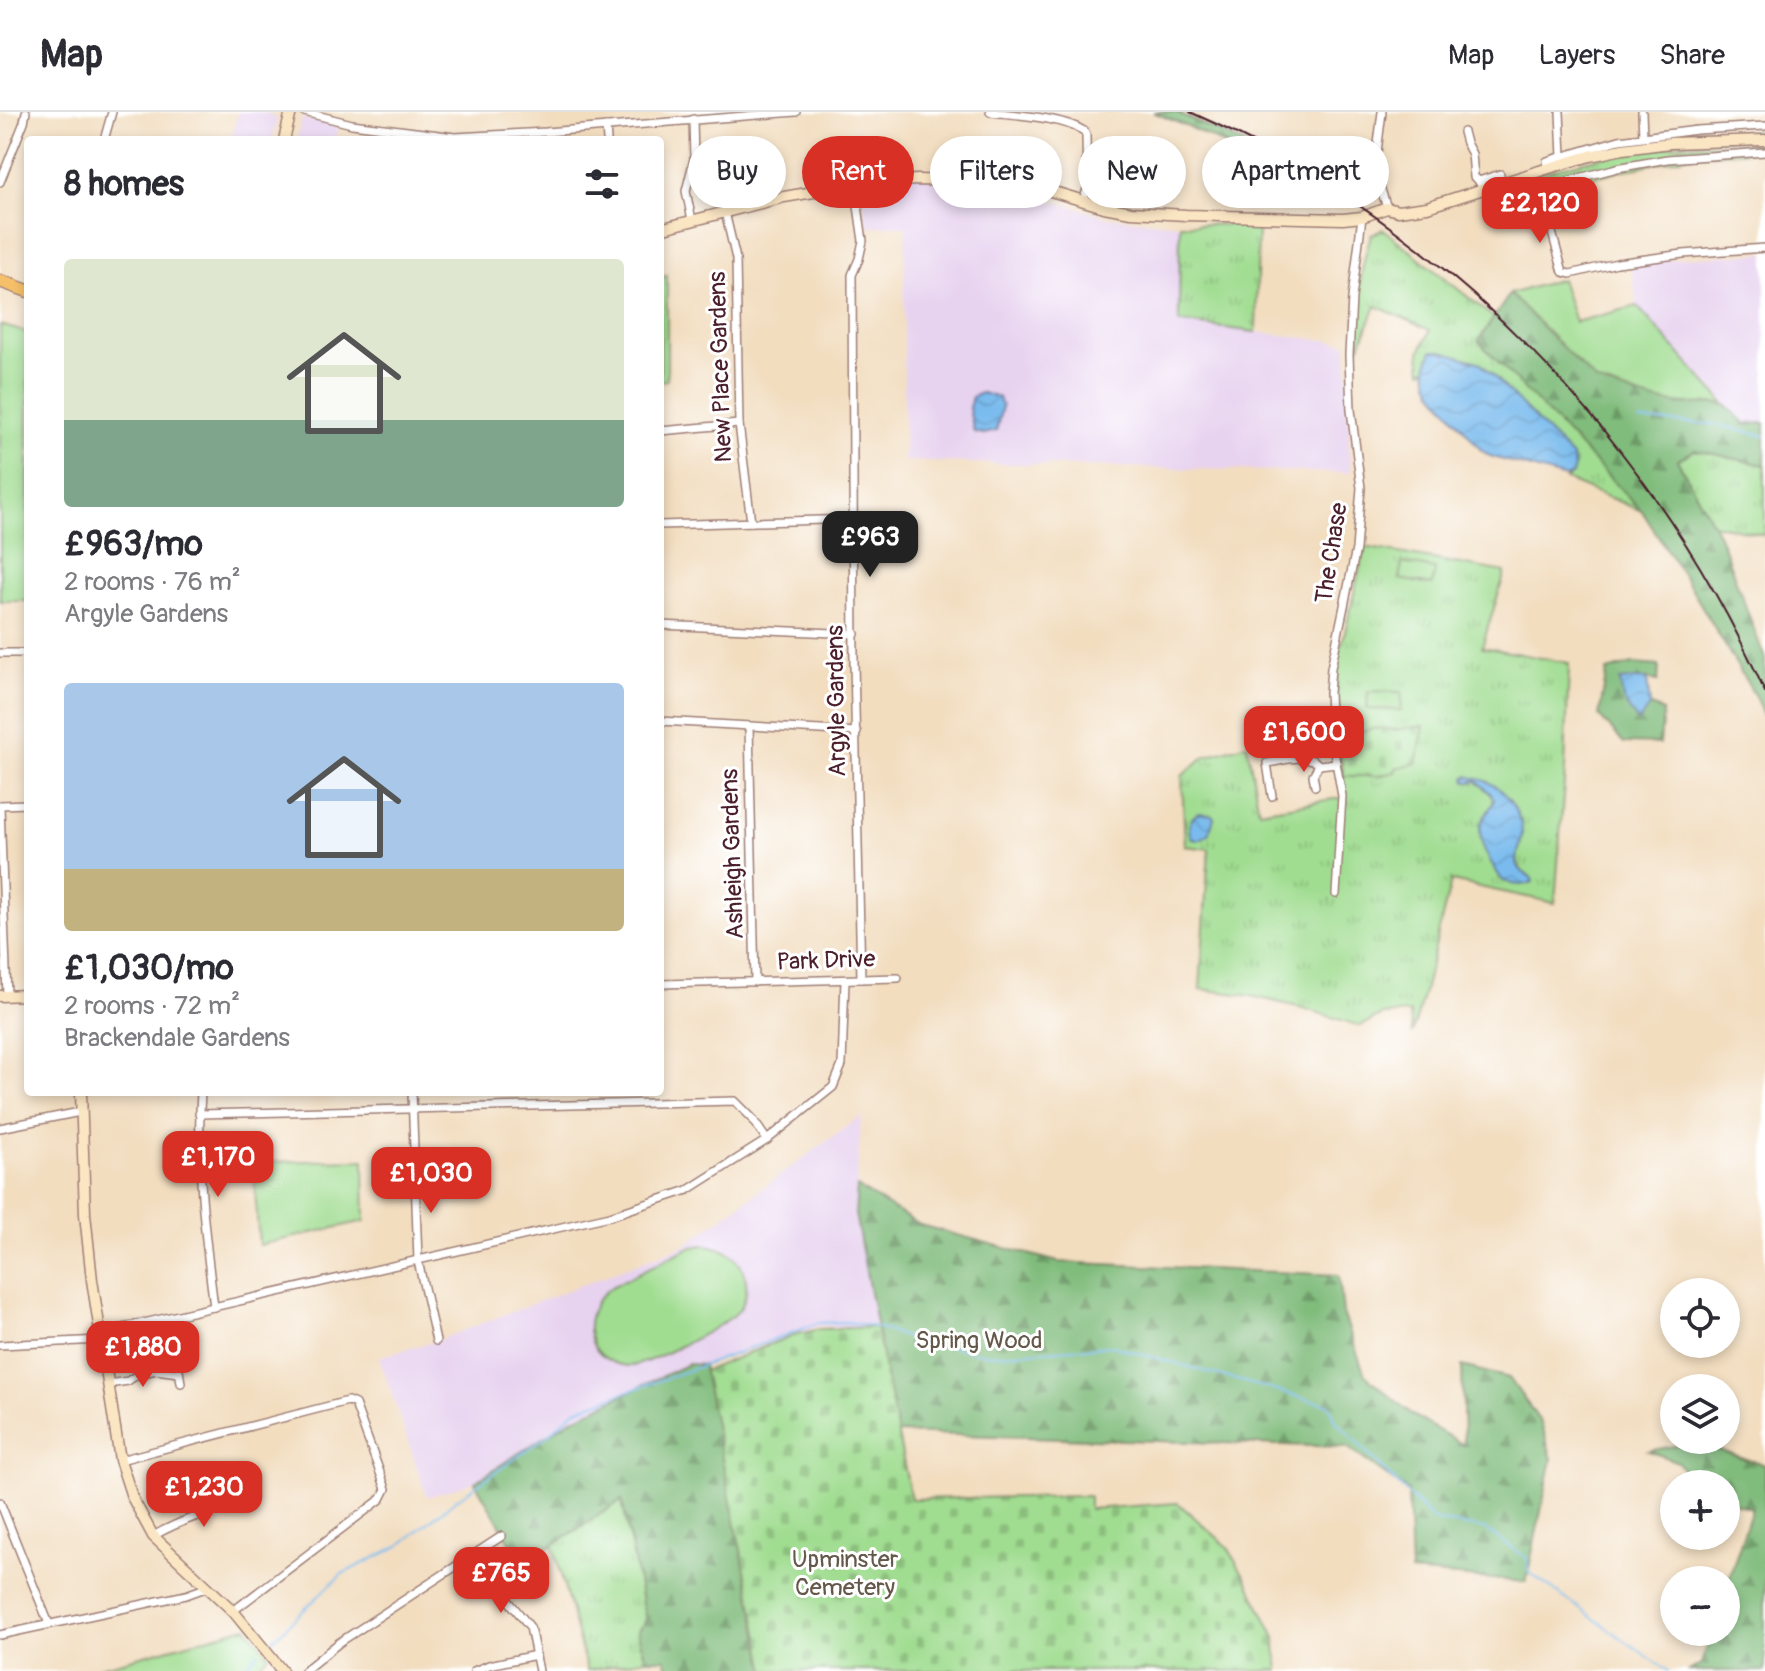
<!DOCTYPE html>
<meta charset="utf-8">
<style>
:root{--surface:#fff;--page:#f2f2f3;--text:#2b2b33;--muted:#7c7c81;--line:#e1e1e2;--accent:#d93025}
body{margin:0;font-family:Pangolin,sans-serif;background:var(--page);color:var(--text);height:100vh;display:flex;flex-direction:column;font-size:30px;white-space:nowrap}
*{box-sizing:border-box;margin:0}
p{font-size:26px;color:var(--muted)}
.icon{flex:none;width:44px;height:44px;fill:none;stroke:currentColor;stroke-width:2;stroke-linecap:round;stroke-linejoin:round}
.map{position:relative;flex:1;overflow:hidden}
.details{position:absolute;left:24px;top:24px;width:640px;height:960px;display:flex;flex-direction:column;background:var(--surface);border-radius:8px;box-shadow:0 4px 12px #0003}
.details>*{flex:none}
.guide{position:absolute;left:688px;top:24px;width:760px;height:72px;display:flex;gap:16px}
.tools{position:absolute;left:1660px;top:1166px;display:grid;gap:16px}
.tools a{display:grid;place-items:center;width:80px;height:80px;border-radius:50%;background:var(--surface);box-shadow:0 4px 12px #0003;font-size:40px}
.price{position:absolute;translate:-50% -68px;padding:0 18px;border-radius:16px;background:var(--accent);color:#fff;font-size:26px;line-height:52px;filter:drop-shadow(0 2px 4px #0008)}
.price::after{content:'';position:absolute;left:50%;top:48px;width:24px;height:18px;margin-left:-12px;background:inherit;clip-path:polygon(0 0,100% 0,50% 100%)}
.price.on{background:#222;color:#fff}
ul{padding:0;list-style:none}
li{display:grid;align-content:center;gap:16px;height:424px;padding:0 40px}
li span{display:grid;place-items:center;height:248px;border-radius:8px;color:#555}
li>.icon{margin-inline-start:auto}
span .icon{width:144px;height:144px;fill:#fffc;stroke-width:1}
li b{font-size:34px}
h2{display:flex;justify-content:space-between;align-items:center;height:96px;padding:0 40px;font-size:34px}
.tag{padding:0 28px;border-radius:36px;background:var(--surface);box-shadow:0 4px 12px #0003;font-size:28px;line-height:72px}
.tag.on{background:var(--accent);color:#fff}
header{display:flex;align-items:center;gap:48px;box-sizing:border-box;height:112px;padding:0 40px;background:var(--surface);border-bottom:2px solid var(--line)}
header strong{font-size:38px}
nav{display:flex;gap:44px;margin-inline-start:auto;font-size:28px}
.map>svg:first-child{display:block}
</style>
<header>
<strong>Map</strong>
<nav><a>Map</a><a>Layers</a><a>Share</a></nav>
</header>
<div class="map">
<svg width="1765" height="1559" viewBox="0 0 1765 1559">
<defs>
<pattern id="grass-tufts" width="24" height="20" patternUnits="userSpaceOnUse" patternTransform="scale(2)"><rect width="24" height="20" fill="#a0dd91"/><path d="M3 7l-1-3M5 7V3M7 7l1-3M15 17l-1-3M17 17v-4M19 17l1-3" fill="none" stroke="#8bbd7d"/></pattern>
<pattern id="forest-firs" width="22" height="20" patternUnits="userSpaceOnUse" patternTransform="scale(2)"><rect width="22" height="20" fill="#80bc7b"/><path d="M5 1l3.5 6h-7zM16 11l3.5 6h-7z" fill="#6b9865"/></pattern>
<pattern id="cemetery-stones" width="16" height="16" patternUnits="userSpaceOnUse" patternTransform="scale(2)"><rect width="16" height="16" fill="#a0dd91"/><path d="M2 7V4a2 2 0 0 1 4 0v3zM10 15v-3a2 2 0 0 1 4 0v3z" fill="#8bbd7d"/></pattern>
<pattern id="water-waves" width="16" height="10" patternUnits="userSpaceOnUse" patternTransform="scale(2)"><rect width="16" height="10" fill="#79bbee"/><path d="M0 5q4-4 8 0t8 0" fill="none" stroke="#6aa0cc"/></pattern>
</defs>
<rect width="100%" height="100%" fill="#fff"/>
<filter id="ink" filterUnits="userSpaceOnUse"><feTurbulence type="fractalNoise" baseFrequency=".0125" numOctaves="2"/><feDisplacementMap in="SourceGraphic" scale="16" xChannelSelector="R" yChannelSelector="G"/><feConvolveMatrix kernelMatrix="1 2 1 2 8 2 1 2 1" color-interpolation-filters="sRGB"/></filter>
<filter id="wash" filterUnits="userSpaceOnUse"><feTurbulence type="fractalNoise" baseFrequency=".006" numOctaves="4" result="noise"/><feDisplacementMap in="SourceGraphic" scale="32" xChannelSelector="R" yChannelSelector="G"/><feGaussianBlur stdDeviation="1.8" result="paint"/><feColorMatrix in="noise" values="0 0 0 0 0 0 0 0 0 0 0 0 0 0 0 0 0 1.4 0 .05"/><feComposite in="paint" operator="in"/></filter>
<g filter="url(#wash)">
<rect width="100%" height="100%" fill="#f2ddbf"/>
<g fill="#e7d2ef">
<polygon points="238,0 263,0 272,3 272,5 277,7 272,28 231,28"/>
<polygon points="302,6 339,15 336,28 296,28"/>
<polygon points="906,62 943,62 943,79 1009,83 1055,89 1107,105 1180,112 1179,210 1347,231 1350,361 904,349 904,175 906,114 867,114 859,66"/>
<polygon points="1765,141 1765,311 1745,312 1637,194 1631,153 1683,146"/>
<polygon points="861,1004 855,1102 876,1215 819,1214 699,1255 570,1308 475,1370 427,1385 379,1245 436,1229 685,1133"/>
</g>
<g fill="url(#grass-tufts)" stroke="#757e5e" stroke-width="2" fill-rule="evenodd">
<polygon points="1765,18 1765,25 1620,33 1620,31 1677,23"/>
<path d="M1765 31V38L1693 43 1507 84 1502 82 1500 77 1502 73C1544 60 1586 47 1628 39 1673 31 1720 32 1765 31Z"/>
<polygon points="1180,112 1258,113 1256,220 1179,210"/>
<path d="M1383 117 1494 206 1479 229 1642 399 1566 368C1574 361 1574 355 1572 345L1429 246 1427 257 1422 259 1420 240 1430 218 1376 194 1359 236C1356 198 1359 159 1371 123Z"/>
<polygon points="1695,338 1765,353 1765,423 1713,412 1677,348"/>
<path d="M1365 435 1505 460 1482 535 1569 551 1565 657 1555 791 1451 769 1422 888 1412 922 1410 901 1383 903 1360 914 1303 896 1251 884 1200 877 1209 737 1185 734 1182 664 1204 645 1247 632 1259 699 1346 685 1336 632 1337 553ZM1468 665 1501 679C1506 688 1520 711 1521 720 1524 737 1509 742 1524 762L1481 728 1480 716 1494 689 1490 681 1477 669 1471 670Z"/>
<polygon points="622,1388 646,1509 637,1520 646,1547 587,1559 553,1433"/>
</g>
<g fill="url(#forest-firs)" stroke="#656e53" stroke-width="2">
<polygon points="1153,0 1176,0 1245,32 1317,73 1321,82 1202,21"/>
<polygon points="1510,182 1597,270 1651,288 1684,292 1724,291 1745,312 1765,311 1765,353 1695,338 1677,348 1719,423 1765,547 1765,609 1755,584 1691,476 1642,399 1478,229"/>
<polygon points="1633,552 1659,554 1658,569 1647,567 1620,568 1638,609 1650,594 1663,599 1660,632 1624,631 1599,604 1607,559"/>
<polygon points="857,1075 920,1113 1058,1150 1339,1163 1343,1201 1365,1263 1414,1304 1464,1333 1462,1254 1509,1266 1541,1311 1552,1347 1526,1470 1411,1460 1408,1379 1347,1335 897,1321 855,1102"/>
<polygon points="688,1252 703,1253 766,1559 669,1559 665,1547 646,1547 637,1519 646,1509 622,1388 523,1452 475,1370 570,1308"/>
<polygon points="1693,1330 1765,1353 1765,1559 1689,1559 1701,1552 1712,1520 1726,1520 1726,1476 1752,1396 1726,1389 1726,1372 1693,1372 1678,1350 1649,1339"/>
</g>
<g fill="url(#cemetery-stones)" stroke="#757e5e" stroke-width="2">
<polygon points="1424,614 1417,651 1396,656 1395,660 1378,664 1344,664 1339,635 1339,621 1363,620 1370,617 1382,616 1393,618"/>
<polygon points="876,1215 911,1387 1089,1384 1089,1397 1178,1391 1227,1434 1249,1472 1275,1525 1279,1559 766,1559 704,1259 793,1223 820,1217"/>
</g>
<g fill="#a0dd91" stroke="#757e5e" stroke-width="2">
<polygon points="667,163 667,268 660,269 660,166"/>
<polygon points="1561,167 1575,210 1637,194 1724,291 1684,292 1651,288 1597,270 1510,182"/>
<polygon points="0,213 28,221 28,489 0,489"/>
<polygon points="1402,451 1435,457 1432,473 1399,467"/>
<polygon points="1368,579 1402,580 1401,598 1367,597"/>
<polygon points="364,1048 365,1109 259,1133 253,1050"/>
<path d="M704 1133C724 1135 740 1144 745 1164 748 1176 746 1190 738 1199 728 1212 643 1255 629 1254 582 1250 576 1198 613 1174L688 1136Z"/>
<polygon points="247,1515 269,1543 252,1559 86,1559"/>
</g>
<g fill="url(#water-waves)" stroke="#626d8c" stroke-width="2">
<path d="M1432 239H1442L1481 251 1572 345 1574 355 1572 363 1565 366 1490 344 1481 338 1433 279C1426 266 1425 253 1432 239Z"/>
<polygon points="981,281 998,285 1002,294 996,319 984,322 974,320 969,296 972,285"/>
<polygon points="1647,567 1650,594 1638,610 1623,588 1620,568"/>
<path d="M1468 664C1475 667 1485 667 1492 672 1507 681 1522 703 1522 721 1521 740 1507 754 1531 765L1533 770C1522 775 1513 773 1502 768 1493 754 1476 730 1481 712 1484 703 1491 698 1494 688L1490 681 1477 669 1466 670 1465 666Z"/>
<path d="M1199 701 1212 703 1214 706 1208 723 1198 728 1192 727C1187 717 1188 706 1199 701Z"/>
</g>
<g fill="none" stroke-linecap="round" stroke-linejoin="round">
<g stroke="#79bbee" stroke-width="2">
<polyline points="1639,309 1713,312 1765,324"/>
<polyline points="269,1531 342,1462 399,1434 457,1387 544,1326 577,1297 713,1250 818,1211 848,1210 876,1215 905,1225 990,1243 1112,1234 1329,1293 1336,1309 1433,1408 1484,1417 1527,1446 1528,1460 1668,1559"/>
<polyline points="239,1559 259,1540"/>
</g>
</g>
</g>
<g filter="url(#ink)">
<g fill="none" stroke-linecap="round" stroke-linejoin="round">
<g stroke="#9e7e75" stroke-width="10">
<g id="street">
<polyline points="304,0 352,12 455,25 546,20 796,0"/>
<path d="M990 0C1017 3 1061 5 1084 19L1086 23 1087 77 1083 89"/>
<polyline points="1382,0 1375,56 1376,62 1387,96"/>
<polyline points="1560,0 1562,45"/>
<polyline points="1642,0 1643,24"/>
<polyline points="606,15 607,28"/>
<polyline points="1463,20 1466,31 1472,42 1474,65 1478,68 1484,78"/>
<polyline points="104,28 112,0"/>
<polyline points="1549,56 1547,49 1619,28 1697,18 1765,14"/>
<polyline points="1479,69 1500,62"/>
<polyline points="0,70 24,10 26,0"/>
<polyline points="855,73 863,129 859,147 852,163 854,550 861,867"/>
<polyline points="1495,74 1498,83 1503,86 1617,56 1667,47 1765,40"/>
<polyline points="1540,77 1563,160 1570,162 1617,151 1683,142 1765,136"/>
<polyline points="725,100 736,147 739,312 751,410"/>
<polyline points="692,108 686,79 694,47 693,7"/>
<polyline points="660,319 739,312"/>
<polyline points="660,413 854,407"/>
<polyline points="660,513 855,522"/>
<polyline points="0,541 28,541"/>
<polyline points="660,609 857,620"/>
<polyline points="749,614 755,870"/>
<polyline points="1315,674 1313,663 1319,653"/>
<path d="M1272 684 1267 651C1283 649 1308 640 1319 653L1336 651"/>
<polyline points="0,693 28,692"/>
<polyline points="0,695 7,884"/>
<polyline points="1336,782 1342,684 1331,622 1329,581 1331,556 1356,437 1361,376 1351,298 1349,243 1352,186 1362,105"/>
<polyline points="660,872 898,866"/>
<path d="M201 980C196 1052 205 1124 214 1195"/>
<polyline points="412,980 418,1149 436,1229"/>
<polyline points="199,1002 735,989 752,1006 767,1028"/>
<polyline points="0,1016 80,1000"/>
<polyline points="100,1221 610,1104 688,1078 767,1028 833,975 842,953 845,868"/>
<polyline points="0,1233 101,1228"/>
<polyline points="178,1252 181,1271"/>
<polyline points="108,1272 128,1269 138,1262 156,1258 179,1261"/>
<polyline points="120,1348 348,1289 355,1292 386,1377 381,1387 233,1499"/>
<polyline points="0,1390 49,1512"/>
<path d="M153 1424C183 1407 213 1398 247 1389"/>
<polyline points="472,1444 530,1515 539,1559"/>
<polyline points="0,1523 186,1483 208,1475"/>
<polyline points="304,1559 340,1530 502,1424"/>
<polyline points="474,1559 489,1553 536,1543"/>
</g>
</g>
<g stroke="#9e7e75" stroke-width="13">
<g id="secondary">
<polyline points="284,28 291,0"/>
<polyline points="660,117 784,85 867,71 917,68 993,70 1034,74 1104,95 1131,100 1186,103 1343,107 1362,105 1387,96 1398,99 1427,95 1549,56 1590,44 1623,37 1670,31 1765,28"/>
<polyline points="0,884 28,883"/>
<polyline points="81,980 85,1102 92,1168 120,1348 132,1385 153,1424 233,1499 282,1559"/>
</g>
</g>
<g stroke="#9e7e75" stroke-width="15">
<polyline id="primary" points="0,169 28,179"/>
</g>
<use href="#street" stroke="#fff" stroke-width="7"/>
<use href="#secondary" stroke="#fbe6c4" stroke-width="10"/>
<use href="#primary" stroke="#f6c06b" stroke-width="12"/>
<path stroke="#4a1f2b" stroke-width="2" d="M1190 0C1446 113 1651 326 1765 580"/>
</g>
</g>
<g text-anchor="middle" stroke-width="6" stroke-linejoin="round" paint-order="stroke">
<g font-size="24" fill="#4a1f2b" stroke="#fff">
<text transform="translate(720 255) rotate(-92)" y="8">New Place Gardens</text>
<text transform="translate(1331 441) rotate(-81)" y="8">The Chase</text>
<text transform="translate(836 589) rotate(-91)" y="8">Argyle Gardens</text>
<text transform="translate(732 742) rotate(-92)" y="8">Ashleigh Gardens</text>
<text transform="translate(826 848) rotate(-2)" y="8">Park Drive</text>
</g>
<g font-size="24" fill="#64584a" stroke="#fff">
<text x="979" y="1236">Spring Wood</text>
<text x="845" y="1455">Upminster<tspan x="845" dy="28">Cemetery</tspan></text>
</g>
</g>
</svg>
<div class="tools">
<a><svg class="icon" aria-label="locate" viewBox="0 0 24 24"><circle cx="12" cy="12" r="6"/><path d="M12 2v4M12 18v4M2 12h4M18 12h4"/></svg></a>
<a><svg class="icon" aria-label="layers" viewBox="0 0 24 24"><path d="M12 4l9 5-9 5-9-5zM3 14l9 5 9-5"/></svg></a>
<a>+</a>
<a>−</a>
</div>
<b class="price" style="left:1540px;top:133px">£2,120</b>
<b class="price on" style="left:870px;top:467px">£963</b>
<b class="price" style="left:1304px;top:662px">£1,600</b>
<b class="price" style="left:218px;top:1087px">£1,170</b>
<b class="price" style="left:431px;top:1103px">£1,030</b>
<b class="price" style="left:143px;top:1277px">£1,880</b>
<b class="price" style="left:204px;top:1417px">£1,230</b>
<b class="price" style="left:501px;top:1503px">£765</b>
<div class="guide">
<a class="tag">Buy</a>
<a class="tag on">Rent</a>
<a class="tag">Filters</a>
<a class="tag">New</a>
<a class="tag">Apartment</a>
</div>
<section class="details">
<h2>8 homes<svg class="icon" aria-label="filters" viewBox="0 0 24 24"><path d="M4 7h16M4 17h16"/><circle cx="9" cy="7" r="2"/><circle cx="15" cy="17" r="2"/></svg></h2>
<ul>
<li><span style="background:linear-gradient(#dfe7d0 65%,#7fa58c 0)"><svg class="icon" aria-label="home" viewBox="0 0 24 24"><path d="M3 11l9-7 9 7M6 9v11h12V9"/></svg></span><div><b>£963/mo</b><p>2 rooms · 76 m²</p><p>Argyle Gardens</p></div></li>
<li><span style="background:linear-gradient(#a9c7e8 75%,#c2b280 0)"><svg class="icon" aria-label="home" viewBox="0 0 24 24"><path d="M3 11l9-7 9 7M6 9v11h12V9"/></svg></span><div><b>£1,030/mo</b><p>2 rooms · 72 m²</p><p>Brackendale Gardens</p></div></li>
</ul>
</section>
</div>
